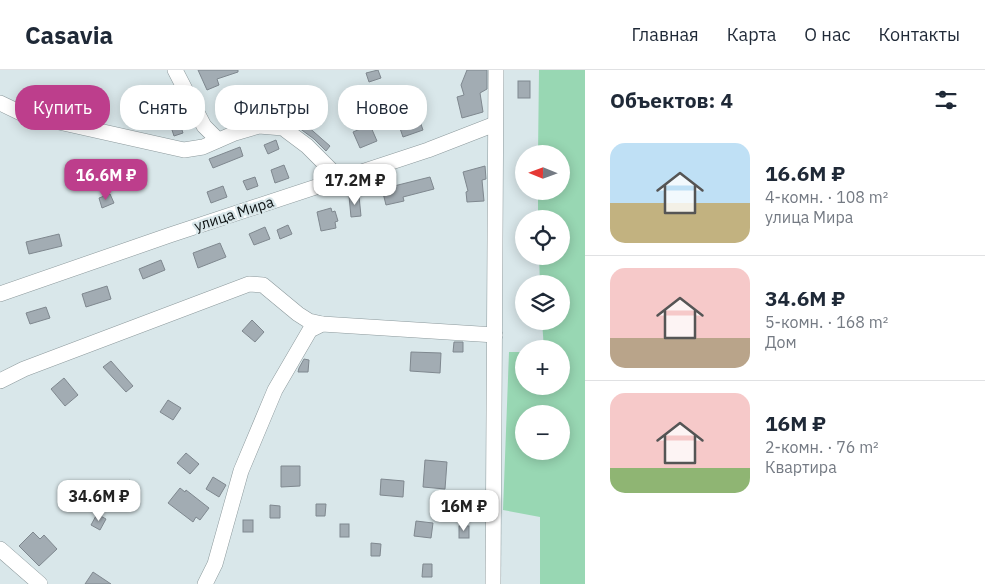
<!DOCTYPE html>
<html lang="ru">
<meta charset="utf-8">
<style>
:root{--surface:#fff;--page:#f6f6f7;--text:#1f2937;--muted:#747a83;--line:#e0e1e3;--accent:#bd3e8c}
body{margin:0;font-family:"IBM Plex Sans",sans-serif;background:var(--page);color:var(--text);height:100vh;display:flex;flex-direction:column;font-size:19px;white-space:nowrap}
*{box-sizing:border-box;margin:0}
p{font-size:16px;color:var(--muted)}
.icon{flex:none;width:28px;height:28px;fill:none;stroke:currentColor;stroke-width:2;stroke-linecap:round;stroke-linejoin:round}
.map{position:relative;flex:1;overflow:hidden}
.side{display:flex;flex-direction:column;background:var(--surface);width:400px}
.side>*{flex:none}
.banner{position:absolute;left:15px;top:15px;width:475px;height:45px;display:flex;gap:10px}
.needle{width:32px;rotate:271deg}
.fabs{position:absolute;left:515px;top:75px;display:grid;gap:10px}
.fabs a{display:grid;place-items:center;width:55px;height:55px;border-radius:50%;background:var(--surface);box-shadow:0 2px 12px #0003;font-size:25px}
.price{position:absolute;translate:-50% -42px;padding:0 11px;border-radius:10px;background:#fff;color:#222;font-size:16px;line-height:32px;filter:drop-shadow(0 1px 2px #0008)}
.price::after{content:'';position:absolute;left:50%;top:30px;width:15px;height:11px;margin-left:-8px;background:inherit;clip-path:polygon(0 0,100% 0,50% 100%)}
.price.active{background:var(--accent);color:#fff}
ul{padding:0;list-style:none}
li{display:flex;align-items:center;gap:15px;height:125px;padding:0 25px}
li+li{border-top:1px solid var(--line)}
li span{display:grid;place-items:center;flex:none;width:140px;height:100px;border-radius:15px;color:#555}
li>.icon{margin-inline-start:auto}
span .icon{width:60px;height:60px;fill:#fffc;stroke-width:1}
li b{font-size:21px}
h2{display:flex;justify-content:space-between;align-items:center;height:60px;padding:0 25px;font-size:21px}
.chip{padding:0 18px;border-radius:20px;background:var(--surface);box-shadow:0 2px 12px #0003;font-size:18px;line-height:45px}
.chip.active{background:var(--accent);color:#fff}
header{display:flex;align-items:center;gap:30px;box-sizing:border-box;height:70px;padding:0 25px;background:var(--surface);border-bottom:1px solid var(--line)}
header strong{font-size:24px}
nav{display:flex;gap:28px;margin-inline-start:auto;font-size:18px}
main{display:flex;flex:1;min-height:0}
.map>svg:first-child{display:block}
</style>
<header>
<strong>Casavia</strong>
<nav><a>Главная</a><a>Карта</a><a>О нас</a><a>Контакты</a></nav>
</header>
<main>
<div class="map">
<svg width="585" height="514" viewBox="0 0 585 514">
<rect width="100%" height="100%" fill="#d9e7ea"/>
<path fill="#98d7b3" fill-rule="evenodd" d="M539 0H585V514H540V447L503 440 509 282H524V316H561V279H544L542 251H561V214H540L539 186H561V149H538V121H561V84H538ZM524 344H561V381H524Z"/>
<g fill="#a2acb3" stroke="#7f888f">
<polygon points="198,0 238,0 238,2 217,9 219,15 207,20"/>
<polygon points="378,0 381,8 369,12 366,3"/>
<polygon points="467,0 487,0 487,19 480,23 483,42 462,48 457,27 464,25 461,15"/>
<rect x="518" y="11" width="12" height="17"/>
<polygon points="279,16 287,33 275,38 273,32 256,39 252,27"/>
<polygon points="305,31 310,43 298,48 330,76 326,81 314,69 295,55 287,39"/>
<polygon points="135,32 153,37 148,55 130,50"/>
<polygon points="390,37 393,46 381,50 378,41"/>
<polygon points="416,40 423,60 403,67 396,47"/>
<polygon points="179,51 183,63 174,66 170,54"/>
<polygon points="370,55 377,71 360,78 353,62"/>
<polygon points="276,70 279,79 268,84 264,75"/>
<polygon points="240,77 243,86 213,98 209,89"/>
<polygon points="284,95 289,108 275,113 271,100"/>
<polygon points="485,96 486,109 482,110 484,131 467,132 466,122 468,121 463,102"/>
<polygon points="100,98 104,109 95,113 91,101"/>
<polygon points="255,107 258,116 247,120 243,111"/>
<polygon points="430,107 434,119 403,127 404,131 386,135 382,119"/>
<polygon points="223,116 227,127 211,133 207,122"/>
<polygon points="110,124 114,133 102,138 99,128"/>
<polygon points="349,126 359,126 361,146 351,147"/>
<polygon points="331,138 332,142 335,141 338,151 335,152 336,158 321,161 317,142"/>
<polygon points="288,155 292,164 280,169 277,160"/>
<polygon points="265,157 270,169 254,175 249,164"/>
<polygon points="59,164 62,176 29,184 26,172"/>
<polygon points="220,173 226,187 198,198 193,183"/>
<polygon points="161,190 165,200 143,209 139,199"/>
<polygon points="107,216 111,229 86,237 82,224"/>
<polygon points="46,237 50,248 30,254 26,243"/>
<polygon points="252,250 264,262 255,272 242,261"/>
<polygon points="454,272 463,272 463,282 453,282"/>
<polygon points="411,282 441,283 440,303 410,301"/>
<polygon points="304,289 309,290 308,302 298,302 299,298"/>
<polygon points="111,291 133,316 126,322 103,297"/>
<polygon points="64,308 78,325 65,336 51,319"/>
<polygon points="168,330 181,338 173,350 160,342"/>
<polygon points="186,383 199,394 190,404 177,393"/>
<polygon points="425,390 447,392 445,419 423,417"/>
<polygon points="281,396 300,396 300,416 281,417"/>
<polygon points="213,407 226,415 219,427 206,419"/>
<polygon points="381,409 404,411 403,427 380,425"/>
<polygon points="130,410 138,419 130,426 122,416"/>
<polygon points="180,418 185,422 186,420 209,438 200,450 196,447 193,452 168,433"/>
<polygon points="316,434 326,434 325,446 316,446"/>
<polygon points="270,435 280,436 280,448 270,448"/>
<polygon points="97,444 106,449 100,460 91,455"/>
<rect x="243" y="450" width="10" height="12"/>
<polygon points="416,451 433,453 431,468 414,466"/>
<rect x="340" y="454" width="9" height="13"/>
<rect x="459" y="456" width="10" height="12"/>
<polygon points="33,462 40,469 44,465 57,479 39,496 19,476"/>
<polygon points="371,473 381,474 380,486 371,486"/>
<polygon points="423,494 432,494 432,507 422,507"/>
<polygon points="93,502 111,514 85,514"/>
</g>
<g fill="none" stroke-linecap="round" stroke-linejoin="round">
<g stroke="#8c999c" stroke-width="16">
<g id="minor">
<polyline points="175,0 204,56 218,70"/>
<polyline points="0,33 23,44 184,80 203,77 235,63 259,56 283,58 307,76 340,109"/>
<polyline points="0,224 170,165 428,80 495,54"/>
<polyline points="0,311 24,299 249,214 263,215 298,244 309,251 322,254"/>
<polyline points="0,479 40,514"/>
<polyline points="205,514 215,494 241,401 275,320 310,260 322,254 495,265"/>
<polyline points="493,514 496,0"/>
</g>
</g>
<use href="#minor" stroke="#fff" stroke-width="15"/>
</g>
<g text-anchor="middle" stroke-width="4.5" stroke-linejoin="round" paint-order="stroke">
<g font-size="15" fill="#0b1011" stroke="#d9e7ea">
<text transform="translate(234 144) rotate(-18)" y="5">улица Мира</text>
</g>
</g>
</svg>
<div class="fabs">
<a><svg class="needle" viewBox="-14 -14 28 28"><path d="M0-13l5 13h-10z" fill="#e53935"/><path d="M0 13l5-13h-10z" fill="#747a83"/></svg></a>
<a><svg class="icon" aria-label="locate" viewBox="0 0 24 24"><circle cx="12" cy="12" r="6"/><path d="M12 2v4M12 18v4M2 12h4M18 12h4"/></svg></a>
<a><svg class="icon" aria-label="layers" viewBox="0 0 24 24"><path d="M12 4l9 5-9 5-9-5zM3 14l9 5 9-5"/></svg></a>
<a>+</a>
<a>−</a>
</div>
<b class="price active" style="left:106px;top:131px">16.6M ₽</b>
<b class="price" style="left:355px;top:136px">17.2M ₽</b>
<b class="price" style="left:99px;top:452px">34.6M ₽</b>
<b class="price" style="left:464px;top:462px">16M ₽</b>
<div class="banner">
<a class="chip active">Купить</a>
<a class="chip">Снять</a>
<a class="chip">Фильтры</a>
<a class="chip">Новое</a>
</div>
</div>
<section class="side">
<h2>Объектов: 4<svg class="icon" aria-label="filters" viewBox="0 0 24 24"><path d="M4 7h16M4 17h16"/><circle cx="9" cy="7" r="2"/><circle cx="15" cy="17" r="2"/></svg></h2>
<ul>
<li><span style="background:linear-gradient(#bfe0f5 60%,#c2b280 0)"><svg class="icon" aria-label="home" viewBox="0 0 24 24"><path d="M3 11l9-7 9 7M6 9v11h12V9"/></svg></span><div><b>16.6M ₽</b><p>4-комн. · 108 m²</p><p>улица Мира</p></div></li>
<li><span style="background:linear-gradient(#f6c9c9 70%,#b9a48a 0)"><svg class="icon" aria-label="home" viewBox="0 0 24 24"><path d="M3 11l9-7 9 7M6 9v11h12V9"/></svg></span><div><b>34.6M ₽</b><p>5-комн. · 168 m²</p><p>Дом</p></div></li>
<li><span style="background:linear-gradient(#f6c9c9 75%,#8fb573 0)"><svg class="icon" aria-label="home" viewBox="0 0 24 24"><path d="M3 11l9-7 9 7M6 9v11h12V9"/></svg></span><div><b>16M ₽</b><p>2-комн. · 76 m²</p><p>Квартира</p></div></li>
</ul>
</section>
</main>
